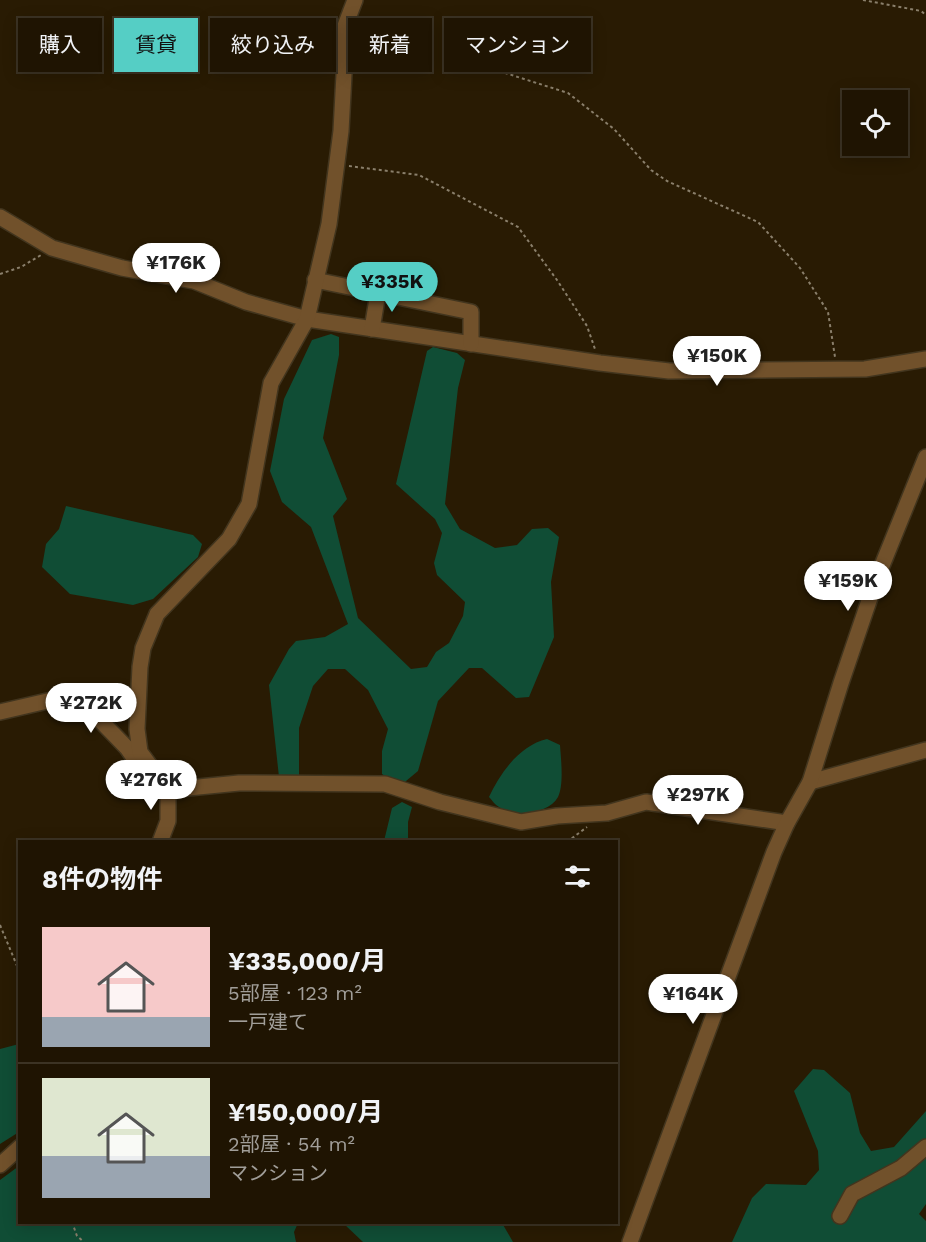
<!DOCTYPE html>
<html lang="ja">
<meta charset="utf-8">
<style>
:root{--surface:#1f1402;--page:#271d0c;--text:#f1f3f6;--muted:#a19e99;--line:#3c3324;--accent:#55cec5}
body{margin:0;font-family:"Work Sans","Noto Sans JP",sans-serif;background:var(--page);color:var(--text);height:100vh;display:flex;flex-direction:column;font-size:22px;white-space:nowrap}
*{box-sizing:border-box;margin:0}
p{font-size:20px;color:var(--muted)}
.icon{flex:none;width:33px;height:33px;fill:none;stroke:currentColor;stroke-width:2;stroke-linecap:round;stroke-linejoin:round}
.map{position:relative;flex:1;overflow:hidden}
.drawer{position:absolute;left:18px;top:840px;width:600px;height:384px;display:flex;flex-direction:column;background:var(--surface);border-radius:0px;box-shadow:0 3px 15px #0003,0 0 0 2px var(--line)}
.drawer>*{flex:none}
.guide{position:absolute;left:18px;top:18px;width:600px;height:54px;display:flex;gap:12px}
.buttons{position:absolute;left:842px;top:90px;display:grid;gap:12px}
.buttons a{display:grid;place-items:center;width:66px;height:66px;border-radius:0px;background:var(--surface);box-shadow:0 3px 15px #0003,0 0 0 2px var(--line);font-size:30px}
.price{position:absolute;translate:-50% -51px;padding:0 14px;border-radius:21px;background:#fff;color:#222;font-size:20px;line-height:39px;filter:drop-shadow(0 2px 3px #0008)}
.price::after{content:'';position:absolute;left:50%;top:36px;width:18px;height:14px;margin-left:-9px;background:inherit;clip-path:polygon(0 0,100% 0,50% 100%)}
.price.on{background:var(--accent);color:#111}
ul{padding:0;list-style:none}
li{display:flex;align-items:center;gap:18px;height:150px;padding:0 24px}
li+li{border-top:2px solid var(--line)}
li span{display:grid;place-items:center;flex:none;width:168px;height:120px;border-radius:0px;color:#555}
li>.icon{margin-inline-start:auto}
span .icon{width:72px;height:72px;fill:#fffc;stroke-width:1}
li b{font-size:26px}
h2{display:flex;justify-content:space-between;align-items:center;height:72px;padding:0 24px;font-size:26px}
.tag{padding:0 21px;border-radius:0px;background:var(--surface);box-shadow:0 3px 15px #0003,0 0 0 2px var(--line);font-size:21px;line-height:54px}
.tag.on{background:var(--accent);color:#111}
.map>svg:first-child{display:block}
</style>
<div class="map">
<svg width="926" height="1242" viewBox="0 0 926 1242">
<rect width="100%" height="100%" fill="#291b03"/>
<g fill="#104d35">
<polygon points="331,334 339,337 339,355 323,438 347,499 333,516 358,618 411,669 427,667 436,652 449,643 463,616 465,602 437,575 434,563 442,533 435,519 396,484 427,351 433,347 457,353 465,360 458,388 445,504 460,529 495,548 517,545 532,529 548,528 559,537 551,582 554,637 529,697 516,698 482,668 469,668 438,701 418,771 400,786 382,774 382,751 388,729 368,690 345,669 328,669 313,686 299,728 299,775 291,784 279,777 269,685 289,649 296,641 325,637 348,624 311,527 282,502 270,471 284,399 312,340"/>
<polygon points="66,506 193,535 202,544 198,557 153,599 133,605 70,594 42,567 46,544 59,529"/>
<path d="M547 739 560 745C561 759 564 785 558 797 549 814 514 818 499 807 495 805 492 800 489 797 500 773 520 745 547 739Z"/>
<polygon points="402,802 412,807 408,822 408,841 384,841 392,808"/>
<polygon points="19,1044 19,1132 0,1144 0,1049"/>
<polygon points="813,1069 824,1070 850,1093 860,1133 871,1151 894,1147 926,1111 926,1204 919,1214 926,1221 926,1242 732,1242 752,1198 766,1184 806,1185 819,1170 818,1151 794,1091"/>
<polygon points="19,1166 20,1222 298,1223 294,1232 296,1242 0,1242 0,1180"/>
<polygon points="343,1223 502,1223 513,1242 363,1242"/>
</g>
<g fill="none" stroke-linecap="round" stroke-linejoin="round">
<g stroke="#42351e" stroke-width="18">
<g id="minor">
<polyline points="0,217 52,248 122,268 194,281 246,302 307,319 600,363 669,371 865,369 926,359"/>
<polyline points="315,280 471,312 471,344"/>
<polyline points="372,329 378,293"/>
<polyline points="0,712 69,696 94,714 127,748 141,768"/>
<polyline points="810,782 926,750"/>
<polyline points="160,783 168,790 239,783 385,784 440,802 521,822 557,816 607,813 646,802 787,823"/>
<polyline points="160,842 168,821 168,790 140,752 137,729 140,667 143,648 157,614 229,539 249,504 271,383 307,319 329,224 341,131 344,74 340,49 345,26 355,0"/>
<polyline points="0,1165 20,1147"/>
<polyline points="840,1216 852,1194 901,1168 926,1147"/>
<polyline points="630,1242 774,852 787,823 810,782 841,683 875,583 926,457"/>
</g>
</g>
<g stroke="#8a7f6b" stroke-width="2" stroke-dasharray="3 3" stroke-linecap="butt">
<polyline points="863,0 921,11 926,15"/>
<polyline points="499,71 568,93 614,129 651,170 667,181 758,222 800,268 828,312 835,357"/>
<polyline points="349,166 419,175 518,227 557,280 587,326 595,349"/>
<polyline points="0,274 21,267 41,255"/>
<polyline points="567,842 587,827"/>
<polyline points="0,925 20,973"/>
<polyline points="72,1222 77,1236 84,1242"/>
</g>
<use href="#minor" stroke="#71512b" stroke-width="15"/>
</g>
</svg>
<div class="buttons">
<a><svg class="icon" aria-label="locate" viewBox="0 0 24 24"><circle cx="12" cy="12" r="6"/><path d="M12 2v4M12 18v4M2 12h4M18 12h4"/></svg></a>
</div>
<b class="price" style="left:176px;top:294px">¥176K</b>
<b class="price on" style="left:392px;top:313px">¥335K</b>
<b class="price" style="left:717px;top:387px">¥150K</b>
<b class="price" style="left:848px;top:612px">¥159K</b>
<b class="price" style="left:91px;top:734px">¥272K</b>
<b class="price" style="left:151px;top:811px">¥276K</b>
<b class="price" style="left:698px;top:826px">¥297K</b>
<b class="price" style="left:693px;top:1025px">¥164K</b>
<div class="guide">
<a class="tag">購入</a>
<a class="tag on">賃貸</a>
<a class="tag">絞り込み</a>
<a class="tag">新着</a>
<a class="tag">マンション</a>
</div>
<section class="drawer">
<h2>8件の物件<svg class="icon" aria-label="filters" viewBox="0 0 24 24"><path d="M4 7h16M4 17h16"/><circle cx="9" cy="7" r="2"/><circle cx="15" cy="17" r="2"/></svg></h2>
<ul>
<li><span style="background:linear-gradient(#f6c9c9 75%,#9aa5b1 0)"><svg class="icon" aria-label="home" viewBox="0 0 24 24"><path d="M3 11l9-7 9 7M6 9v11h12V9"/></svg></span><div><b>¥335,000/月</b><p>5部屋 · 123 m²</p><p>一戸建て</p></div></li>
<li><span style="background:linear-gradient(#dfe7d0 65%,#9aa5b1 0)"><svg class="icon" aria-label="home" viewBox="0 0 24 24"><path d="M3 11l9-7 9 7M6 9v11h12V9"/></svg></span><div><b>¥150,000/月</b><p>2部屋 · 54 m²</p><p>マンション</p></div></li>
</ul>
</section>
</div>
